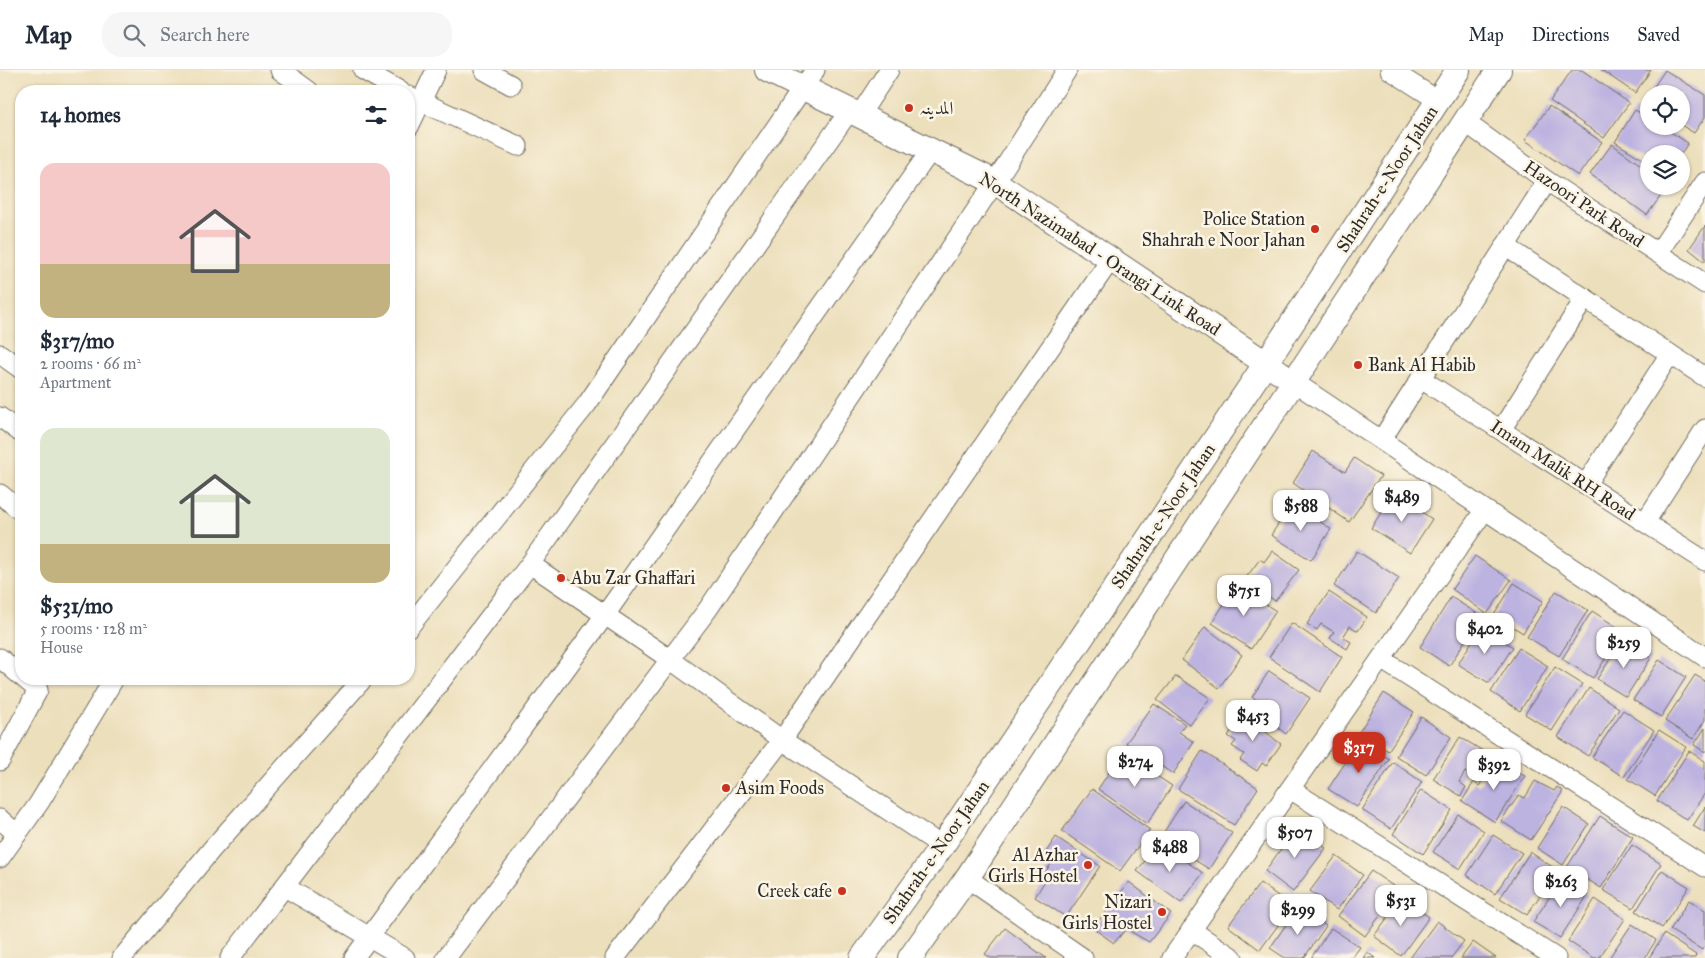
<!DOCTYPE html>
<meta charset="utf-8">
<style>
:root{--surface:#fff;--page:#f6f6f7;--text:#1f2937;--muted:#747a83;--line:#e0e1e3;--accent:#c8321e}
body{margin:0;font-family:"IM FELL Great Primer",Amiri,serif;background:var(--page);color:var(--text);height:100vh;display:flex;flex-direction:column;font-size:19px;white-space:nowrap}
*{box-sizing:border-box;margin:0}
p{font-size:16px;color:var(--muted)}
.icon{flex:none;width:28px;height:28px;fill:none;stroke:currentColor;stroke-width:2;stroke-linecap:round;stroke-linejoin:round}
.map{position:relative;flex:1;overflow:hidden}
.sheet{position:absolute;left:15px;top:15px;width:400px;height:600px;display:flex;flex-direction:column;background:var(--surface);border-radius:20px;box-shadow:0 1px 4px #0004}
.sheet>*{flex:none}
.controls{position:absolute;left:1640px;top:15px;display:grid;gap:10px}
.controls a{display:grid;place-items:center;width:50px;height:50px;border-radius:50%;background:var(--surface);box-shadow:0 1px 4px #0004;font-size:25px}
.price{position:absolute;translate:-50% -42px;padding:0 11px;border-radius:10px;background:#fff;color:#222;font-size:16px;line-height:32px;filter:drop-shadow(0 1px 2px #0008)}
.price::after{content:'';position:absolute;left:50%;top:30px;width:15px;height:11px;margin-left:-8px;background:inherit;clip-path:polygon(0 0,100% 0,50% 100%)}
.price.on{background:var(--accent);color:#fff}
ul{padding:0;list-style:none}
li{display:grid;align-content:center;gap:10px;height:265px;padding:0 25px}
li span{display:grid;place-items:center;height:155px;border-radius:15px;color:#555}
li>.icon{margin-inline-start:auto}
span .icon{width:90px;height:90px;fill:#fffc;stroke-width:1}
li b{font-size:21px}
h2{display:flex;justify-content:space-between;align-items:center;height:60px;padding:0 25px;font-size:21px}
header{display:flex;align-items:center;gap:30px;box-sizing:border-box;height:70px;padding:0 25px;background:var(--surface);border-bottom:1px solid var(--line)}
header strong{font-size:24px}
nav{display:flex;gap:28px;margin-inline-start:auto;font-size:18px}
.search{width:350px;height:45px;background:var(--page);display:flex;align-items:center;gap:12px;box-sizing:border-box;padding:0 18px;border-radius:20px;color:var(--muted);font-size:19px}
.map>svg:first-child{display:block}
</style>
<header>
<strong>Map</strong>
<div class="search"><svg class="icon" aria-label="search" viewBox="0 0 24 24"><circle cx="10" cy="10" r="6"/><path d="M15 15l6 6"/></svg>Search here</div>
<nav><a>Map</a><a>Directions</a><a>Saved</a></nav>
</header>
<div class="map">
<svg width="1705" height="888" viewBox="0 0 1705 888">
<rect width="100%" height="100%" fill="#fcf5e5"/>
<filter id="ink" filterUnits="userSpaceOnUse"><feTurbulence type="fractalNoise" baseFrequency=".02" numOctaves="2"/><feDisplacementMap in="SourceGraphic" scale="10" xChannelSelector="R" yChannelSelector="G"/><feConvolveMatrix kernelMatrix="1 2 1 2 8 2 1 2 1" color-interpolation-filters="sRGB"/></filter>
<filter id="wash" filterUnits="userSpaceOnUse"><feTurbulence type="fractalNoise" baseFrequency=".0096" numOctaves="4" result="noise"/><feDisplacementMap in="SourceGraphic" scale="20" xChannelSelector="R" yChannelSelector="G"/><feGaussianBlur stdDeviation="1.12" result="paint"/><feColorMatrix in="noise" values="0 0 0 0 0 0 0 0 0 0 0 0 0 0 0 0 0 1.4 0 .05"/><feComposite in="paint" operator="in"/></filter>
<g filter="url(#wash)">
<rect width="100%" height="100%" fill="#ecdfbc"/>
<g id="blocks">
<g fill="#bdb3e0">
<polygon points="1572,0 1582,0 1629,33 1604,68 1550,31"/>
<polygon points="1601,0 1651,0 1635,23"/>
<polygon points="1665,0 1705,25 1705,47 1694,63 1681,55 1681,24 1649,24"/>
<polygon points="1549,36 1602,72 1578,106 1525,70"/>
<polygon points="1635,40 1649,48 1649,56 1661,56 1688,73 1681,84 1649,84 1649,93 1615,72"/>
<polygon points="1612,74 1649,101 1649,116 1668,116 1647,145 1590,104"/>
<polygon points="1705,156 1705,192 1689,179"/>
<polygon points="1313,381 1345,402 1354,388 1381,406 1349,452 1293,413"/>
<polygon points="1394,423 1432,449 1410,483 1371,458"/>
<polygon points="1292,433 1331,459 1311,490 1271,465"/>
<polygon points="1272,481 1299,500 1275,531 1245,509 1260,489 1264,492"/>
<polygon points="1357,481 1399,508 1376,543 1334,516"/>
<polygon points="1475,486 1511,510 1487,544 1452,519"/>
<polygon points="1514,513 1543,531 1523,563 1494,545"/>
<polygon points="1236,515 1276,541 1251,579 1212,553"/>
<polygon points="1556,521 1588,540 1559,586 1527,567"/>
<polygon points="1329,522 1367,547 1358,561 1350,556 1343,567 1351,572 1347,579 1330,568 1334,562 1321,554 1317,560 1307,554"/>
<polygon points="1451,527 1481,546 1449,596 1420,577"/>
<polygon points="1592,541 1623,561 1593,608 1562,589"/>
<polygon points="1292,553 1342,587 1320,622 1269,587"/>
<polygon points="1205,557 1242,585 1219,618 1182,590"/>
<polygon points="1481,557 1513,577 1489,613 1458,594"/>
<polygon points="1623,570 1651,588 1626,627 1597,609"/>
<polygon points="1519,578 1548,596 1520,641 1491,622"/>
<polygon points="1659,590 1686,607 1661,647 1633,630"/>
<polygon points="1555,597 1582,614 1552,661 1525,644"/>
<polygon points="1269,601 1310,628 1286,664 1255,640 1260,632 1252,627"/>
<polygon points="1695,605 1705,611 1705,650 1693,669 1665,651"/>
<polygon points="1176,606 1210,628 1190,655 1157,630"/>
<polygon points="1589,618 1619,638 1588,686 1558,667"/>
<polygon points="1384,623 1414,642 1388,681 1359,662"/>
<polygon points="1154,634 1185,654 1179,662 1194,672 1173,704 1126,673"/>
<polygon points="1623,640 1654,660 1624,707 1592,687"/>
<polygon points="1239,641 1281,674 1266,696 1262,693 1257,701 1240,690 1244,684 1232,676 1236,671 1228,666 1237,652 1233,650"/>
<polygon points="1421,647 1451,667 1426,705 1396,686"/>
<polygon points="1705,658 1705,682 1694,675"/>
<polygon points="1659,660 1686,677 1655,726 1628,709"/>
<polygon points="1460,667 1488,684 1474,706 1465,702 1459,712 1466,717 1461,726 1433,709"/>
<polygon points="1360,670 1389,689 1357,737 1328,719"/>
<polygon points="1202,681 1258,718 1234,755 1178,719"/>
<polygon points="1689,681 1705,691 1705,723 1687,750 1657,731"/>
<polygon points="1122,683 1172,716 1147,754 1098,719"/>
<polygon points="1496,690 1525,706 1495,752 1462,731 1474,712 1479,716"/>
<polygon points="1393,692 1422,712 1391,759 1362,740"/>
<polygon points="1535,711 1554,721 1557,717 1563,721 1531,770 1501,751 1519,725 1525,728"/>
<polygon points="1092,719 1150,760 1120,801 1062,761"/>
<polygon points="1421,720 1452,740 1423,784 1393,764"/>
<polygon points="1184,731 1232,763 1209,799 1160,768"/>
<polygon points="1563,737 1589,754 1563,795 1537,778"/>
<polygon points="1705,737 1705,763 1693,756"/>
<polygon points="1458,744 1484,761 1460,799 1433,782"/>
<polygon points="1600,746 1633,767 1601,818 1567,797"/>
<polygon points="1297,757 1326,778 1293,822 1265,801"/>
<polygon points="1493,765 1522,783 1495,824 1467,805"/>
<polygon points="1056,767 1100,796 1066,847 1035,827 1046,809 1042,806 1051,794 1042,788"/>
<polygon points="1159,773 1203,803 1181,833 1137,801"/>
<polygon points="1632,775 1661,794 1633,838 1603,820"/>
<polygon points="1530,782 1557,800 1527,845 1500,828"/>
<polygon points="1336,786 1363,805 1337,840 1310,821"/>
<polygon points="1662,800 1689,817 1662,858 1636,841"/>
<polygon points="1371,801 1399,820 1365,866 1338,846"/>
<polygon points="1562,808 1588,825 1560,868 1533,852"/>
<polygon points="1129,812 1171,844 1149,872 1126,859 1114,873 1093,858"/>
<polygon points="1260,813 1292,836 1260,880 1228,856"/>
<polygon points="1402,828 1429,847 1401,886 1374,866"/>
<polygon points="1595,829 1625,849 1599,888 1594,888 1568,871"/>
<polygon points="1689,830 1705,840 1705,875 1702,880 1670,860"/>
<polygon points="1298,837 1326,856 1304,888 1285,888 1270,878"/>
<polygon points="1437,851 1464,871 1451,888 1410,888"/>
<polygon points="1632,854 1656,870 1645,888 1609,888"/>
<polygon points="1005,858 1046,888 991,888 985,884"/>
<polygon points="1331,858 1360,877 1352,888 1311,888"/>
<polygon points="1664,864 1696,885 1695,888 1649,888"/>
<polygon points="1473,872 1496,888 1461,888"/>
<polygon points="1367,882 1375,888 1363,888"/>
</g>
</g>
</g>
<g filter="url(#ink)">
<use href="#blocks" fill-opacity="0" stroke="#6f6a5e" stroke-width="1"/>
<g fill="none" stroke-linecap="round" stroke-linejoin="round">
<g stroke="#6f6a5e" stroke-width="21">
<g id="minor">
<polyline points="280,0 309,21"/>
<polyline points="363,0 400,21"/>
<polyline points="484,0 511,15"/>
<polyline points="1390,0 1439,31"/>
<polyline points="409,26 518,76"/>
<polyline points="859,46 889,0"/>
<polyline points="1465,52 1547,111 1705,214"/>
<polyline points="409,57 436,0"/>
<polyline points="1505,176 1705,307"/>
<polyline points="1658,183 1705,112"/>
<polyline points="0,284 21,299"/>
<polyline points="1421,309 1705,491"/>
<polyline points="1294,312 1705,587"/>
<polyline points="0,347 21,363"/>
<polyline points="1501,360 1585,228"/>
<polyline points="1382,369 1547,111"/>
<polyline points="1586,414 1670,284"/>
<polyline points="0,424 21,441"/>
<polyline points="1645,452 1705,359"/>
<polyline points="530,494 671,590 782,670 942,776"/>
<polyline points="409,557 587,334 815,0"/>
<polyline points="0,588 21,606"/>
<polyline points="1381,589 1705,797"/>
<polyline points="0,691 38,620 25,609"/>
<polyline points="1290,719 1556,888"/>
<polyline points="0,749 17,764"/>
<polyline points="0,788 39,733 114,609"/>
<polyline points="967,808 1083,888"/>
<polyline points="285,817 405,888"/>
<polyline points="1191,860 1233,888"/>
<polyline points="122,888 212,779 363,609"/>
<polyline points="230,888 530,494 850,40"/>
<polyline points="354,888 605,545 931,80"/>
<polyline points="446,888 708,539 995,112 1067,0"/>
<polyline points="615,888 782,670 1111,189"/>
<polyline points="1172,888 1484,441"/>
</g>
</g>
<g stroke="#6f6a5e" stroke-width="26">
<g id="major">
<polyline points="767,0 995,112 1279,302"/>
<polyline points="862,888 942,776 1266,293 1458,0"/>
<polyline points="910,888 967,808 1499,0"/>
</g>
</g>
<use href="#minor" stroke="#fff" stroke-width="19"/>
<use href="#major" stroke="#fff" stroke-width="24"/>
</g>
</g>
<g fill="#c8321e" stroke="#fcf5e5" stroke-width="2">
<circle cx="909" cy="38" r="5"/>
<circle cx="1315" cy="159" r="5"/>
<circle cx="1358" cy="295" r="5"/>
<circle cx="561" cy="508" r="5"/>
<circle cx="726" cy="718" r="5"/>
<circle cx="1088" cy="795" r="5"/>
<circle cx="842" cy="821" r="5"/>
<circle cx="1162" cy="842" r="5"/>
</g>
<g text-anchor="middle" stroke-width="5" stroke-linejoin="round" paint-order="stroke">
<g font-size="18" fill="#2b2b2b" stroke="#fcf5e5" text-anchor="start">
<text x="919" y="44">المدینہ</text>
<text x="1305" y="155" text-anchor="end">Police Station<tspan x="1305" dy="21">Shahrah e Noor Jahan</tspan></text>
<text x="1368" y="301">Bank Al Habib</text>
<text x="571" y="514">Abu Zar Ghaffari</text>
<text x="736" y="724">Asim Foods</text>
<text x="1078" y="791" text-anchor="end">Al Azhar<tspan x="1078" dy="21">Girls Hostel</tspan></text>
<text x="832" y="827" text-anchor="end">Creek cafe</text>
<text x="1152" y="838" text-anchor="end">Nizari<tspan x="1152" dy="21">Girls Hostel</tspan></text>
</g>
<g font-size="18" fill="#2b2b2b" stroke="#fcf5e5">
<text transform="translate(1387 109) rotate(-57)" y="6">Shahrah-e-Noor Jahan</text>
<text transform="translate(1584 134) rotate(34)" y="6">Hazoori Park Road</text>
<text transform="translate(1100 184) rotate(33)" y="6">North Nazimabad - Orangi Link Road</text>
<text transform="translate(1563 400) rotate(33)" y="6">Imam Malik RH Road</text>
<text transform="translate(1163 446) rotate(-56)" y="6">Shahrah-e-Noor Jahan</text>
<text transform="translate(936 782) rotate(-55)" y="6">Shahrah-e-Noor Jahan</text>
</g>
</g>
</svg>
<div class="controls">
<a><svg class="icon" aria-label="locate" viewBox="0 0 24 24"><circle cx="12" cy="12" r="6"/><path d="M12 2v4M12 18v4M2 12h4M18 12h4"/></svg></a>
<a><svg class="icon" aria-label="layers" viewBox="0 0 24 24"><path d="M12 4l9 5-9 5-9-5zM3 14l9 5 9-5"/></svg></a>
</div>
<b class="price" style="left:1402px;top:453px">$489</b>
<b class="price" style="left:1301px;top:462px">$588</b>
<b class="price" style="left:1244px;top:547px">$751</b>
<b class="price" style="left:1485px;top:585px">$402</b>
<b class="price" style="left:1624px;top:599px">$259</b>
<b class="price" style="left:1253px;top:672px">$453</b>
<b class="price on" style="left:1359px;top:704px">$317</b>
<b class="price" style="left:1135px;top:718px">$274</b>
<b class="price" style="left:1494px;top:721px">$392</b>
<b class="price" style="left:1295px;top:789px">$507</b>
<b class="price" style="left:1170px;top:803px">$488</b>
<b class="price" style="left:1561px;top:838px">$263</b>
<b class="price" style="left:1401px;top:857px">$531</b>
<b class="price" style="left:1298px;top:866px">$299</b>
<section class="sheet">
<h2>14 homes<svg class="icon" aria-label="filters" viewBox="0 0 24 24"><path d="M4 7h16M4 17h16"/><circle cx="9" cy="7" r="2"/><circle cx="15" cy="17" r="2"/></svg></h2>
<ul>
<li><span style="background:linear-gradient(#f6c9c9 65%,#c2b280 0)"><svg class="icon" aria-label="home" viewBox="0 0 24 24"><path d="M3 11l9-7 9 7M6 9v11h12V9"/></svg></span><div><b>$317/mo</b><p>2 rooms · 66 m²</p><p>Apartment</p></div></li>
<li><span style="background:linear-gradient(#dfe7d0 75%,#c2b280 0)"><svg class="icon" aria-label="home" viewBox="0 0 24 24"><path d="M3 11l9-7 9 7M6 9v11h12V9"/></svg></span><div><b>$531/mo</b><p>5 rooms · 128 m²</p><p>House</p></div></li>
</ul>
</section>
</div>
